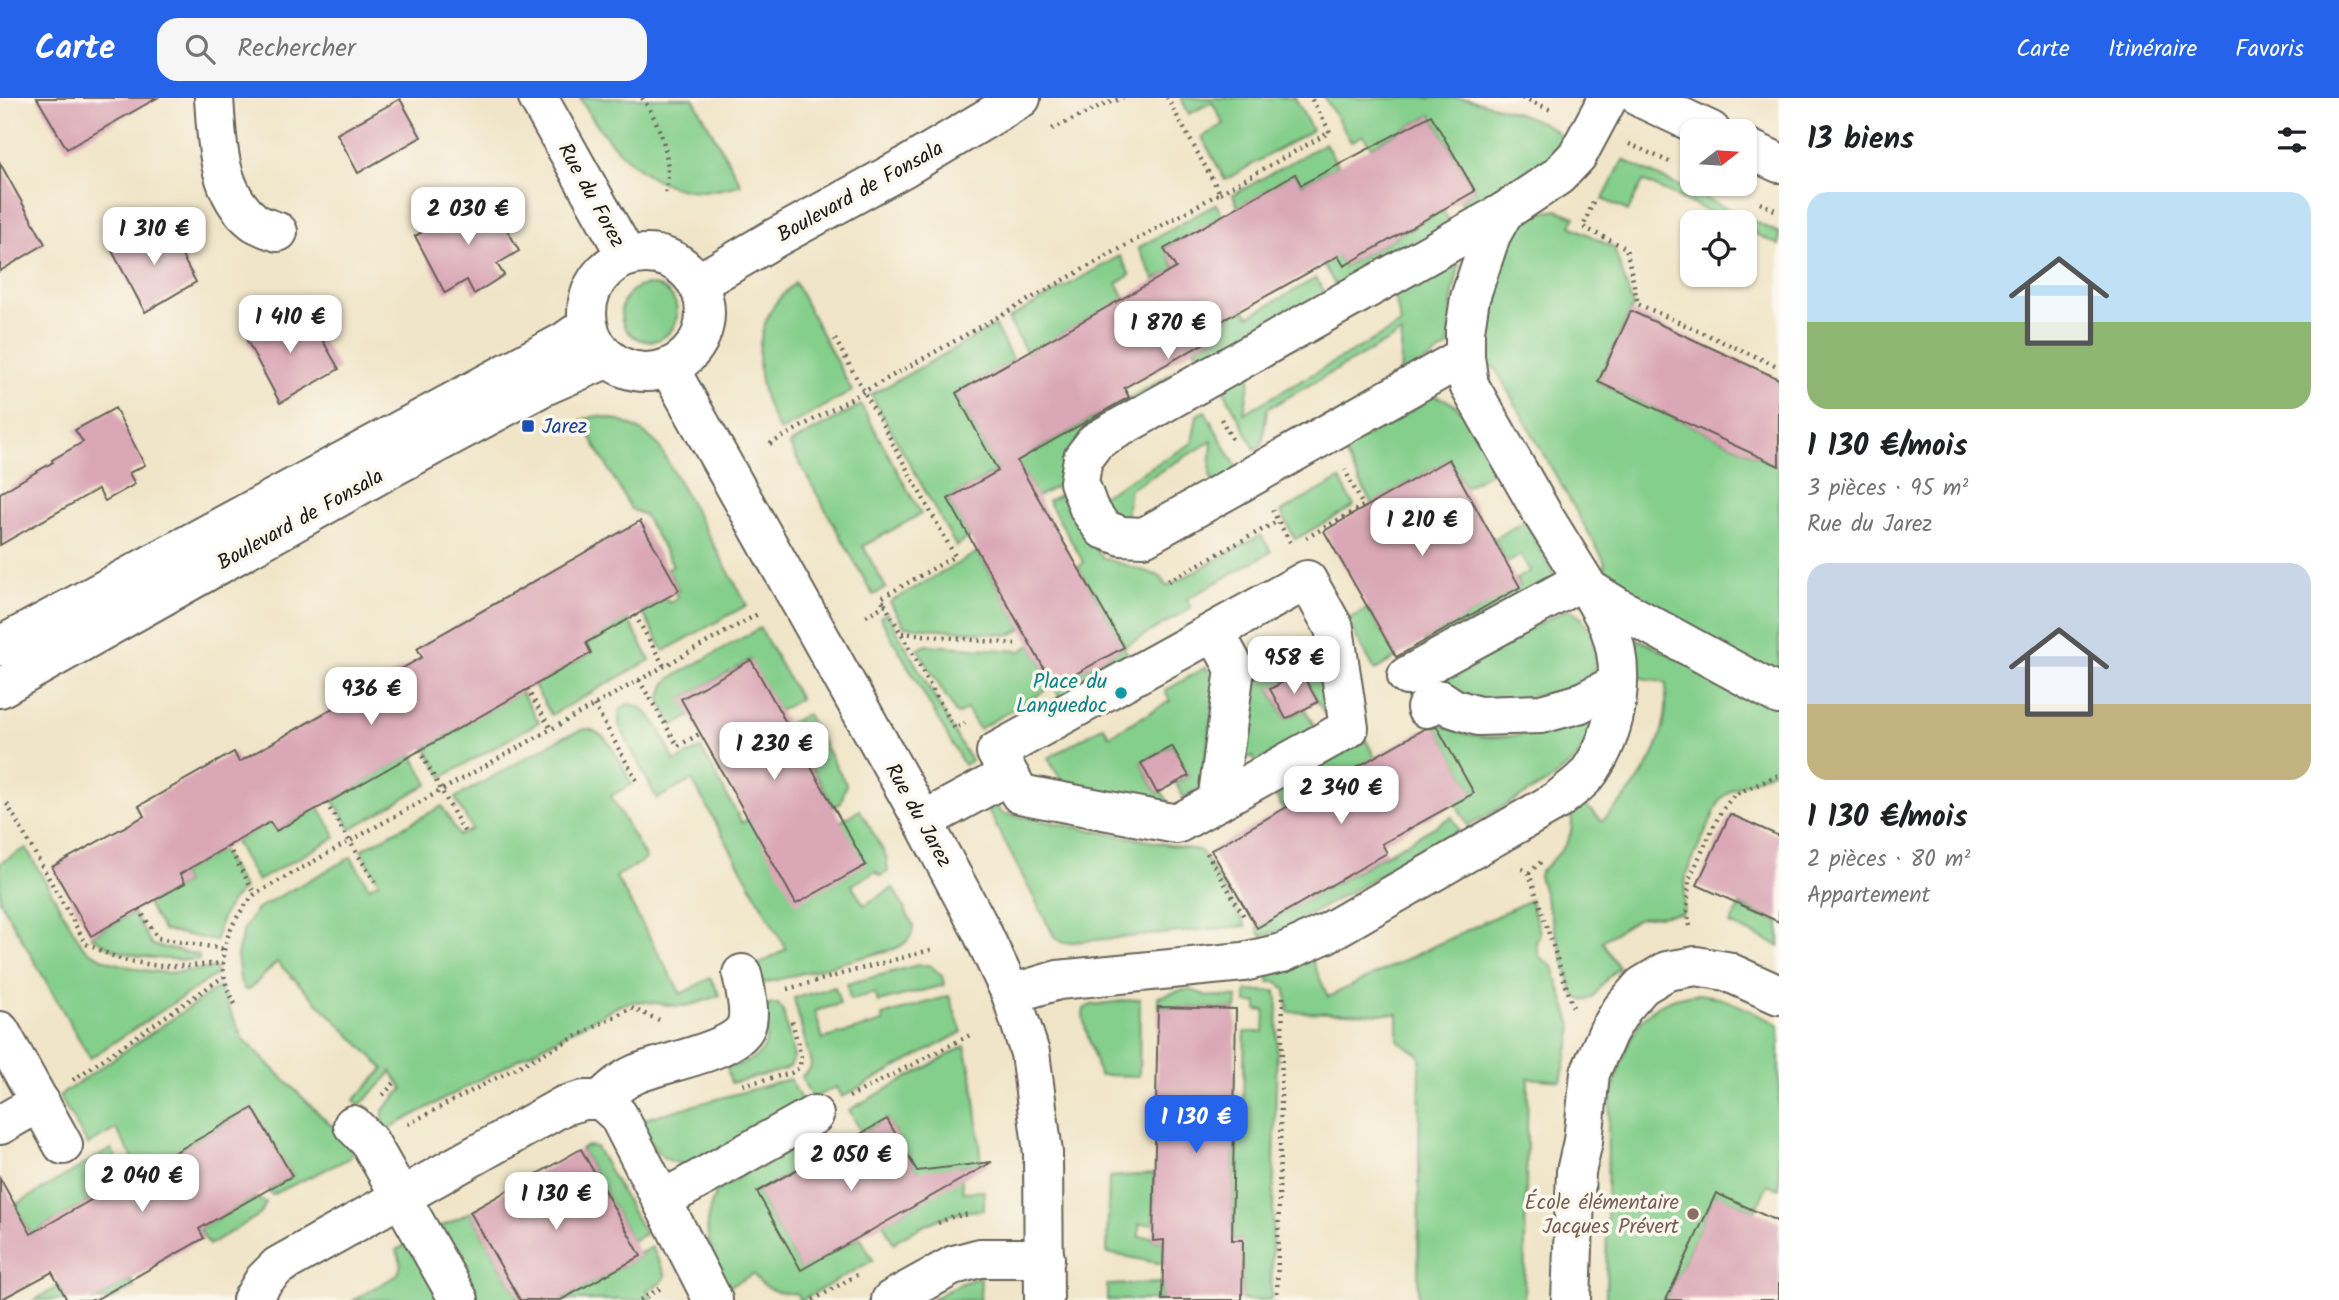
<!DOCTYPE html>
<html lang="fr">
<meta charset="utf-8">
<style>
:root{--surface:#fff;--page:#f6f6f6;--text:#202124;--muted:#757577;--accent:#2563eb}
body{margin:0;font-family:Kalam,sans-serif;background:var(--page);color:var(--text);height:100vh;display:flex;flex-direction:column;font-size:26px;white-space:nowrap}
*{box-sizing:border-box;margin:0}
p{font-size:23px;color:var(--muted)}
.icon{flex:none;width:38px;height:38px;fill:none;stroke:currentColor;stroke-width:2;stroke-linecap:round;stroke-linejoin:round}
.map{position:relative;flex:1;overflow:hidden}
.details{display:flex;flex-direction:column;background:var(--surface);width:560px}
.details>*{flex:none}
.needle{width:46px;rotate:73deg}
.tools{position:absolute;left:1680px;top:21px;display:grid;gap:14px}
.tools a{display:grid;place-items:center;width:77px;height:77px;border-radius:14px;background:var(--surface);box-shadow:0 2px 5px #0004;font-size:35px}
.price{position:absolute;translate:-50% -60px;padding:0 16px;border-radius:14px;background:#fff;color:#222;font-size:23px;line-height:46px;filter:drop-shadow(0 2px 4px #0008)}
.price::after{content:'';position:absolute;left:50%;top:42px;width:21px;height:16px;margin-left:-10px;background:inherit;clip-path:polygon(0 0,100% 0,50% 100%)}
.price.selected{background:var(--accent);color:#fff}
ul{padding:0;list-style:none}
li{display:grid;align-content:center;gap:14px;height:371px;padding:0 28px}
li span{display:grid;place-items:center;height:217px;border-radius:21px;color:#555}
li>.icon{margin-inline-start:auto}
span .icon{width:126px;height:126px;fill:#fffc;stroke-width:1}
li b{font-size:30px}
h2{display:flex;justify-content:space-between;align-items:center;height:84px;padding:0 28px;font-size:30px}
header{display:flex;align-items:center;gap:42px;box-sizing:border-box;height:98px;padding:0 35px;background:var(--accent);color:#fff}
header strong{font-size:33px}
nav{display:flex;gap:38px;margin-inline-start:auto;font-size:24px}
.search{width:490px;height:63px;background:var(--page);display:flex;align-items:center;gap:18px;box-sizing:border-box;padding:0 24px;border-radius:21px;color:var(--muted);font-size:26px}
main{display:flex;flex:1;min-height:0}
.map>svg:first-child{display:block}
</style>
<header>
<strong>Carte</strong>
<div class="search"><svg class="icon" aria-label="search" viewBox="0 0 24 24"><circle cx="10" cy="10" r="6"/><path d="M15 15l6 6"/></svg>Rechercher</div>
<nav><a>Carte</a><a>Itinéraire</a><a>Favoris</a></nav>
</header>
<main>
<div class="map">
<svg width="1779" height="1202" viewBox="0 0 1779 1202">
<rect width="100%" height="100%" fill="#fbf7ec"/>
<filter id="ink" filterUnits="userSpaceOnUse"><feTurbulence type="fractalNoise" baseFrequency=".0143" numOctaves="2"/><feDisplacementMap in="SourceGraphic" scale="14" xChannelSelector="R" yChannelSelector="G"/><feConvolveMatrix kernelMatrix="1 2 1 2 8 2 1 2 1" color-interpolation-filters="sRGB"/></filter>
<filter id="wash" filterUnits="userSpaceOnUse"><feTurbulence type="fractalNoise" baseFrequency=".00686" numOctaves="4" result="noise"/><feDisplacementMap in="SourceGraphic" scale="28" xChannelSelector="R" yChannelSelector="G"/><feGaussianBlur stdDeviation="1.57" result="paint"/><feColorMatrix in="noise" values="0 0 0 0 0 0 0 0 0 0 0 0 0 0 0 0 0 1.4 0 .05"/><feComposite in="paint" operator="in"/></filter>
<g filter="url(#wash)">
<rect width="100%" height="100%" fill="#f0e5c8"/>
<g fill="#85cf8c" stroke="#507654" stroke-width="2">
<path d="M580 0H693L741 86C729 90 717 93 704 93 648 94 605 45 580 0Z"/>
<polygon points="1181,0 1295,0 1312,32 1225,82 1202,39 1224,26 1212,4 1189,16"/>
<path d="M1325 0C1369 0 1415 0 1459 0 1476 1 1560 24 1561 41 1562 48 1557 56 1554 61L1469 117 1460 102 1475 93 1431 17 1371 49 1363 37 1351 44Z"/>
<polygon points="1325,45 1338,68 1301,87 1295,77 1238,109 1233,97"/>
<polygon points="1623,62 1779,135 1779,147 1745,131 1745,124 1731,124 1643,83 1628,113 1603,101"/>
<polygon points="1216,106 1223,118 1165,150 1176,171 1155,182 1138,150"/>
<polygon points="1443,112 1453,131 1340,195 1323,166 1338,157 1344,168"/>
<polygon points="1557,112 1575,119 1571,128 1614,150 1633,208 1598,284 1779,368 1779,581 1603,486 1605,464 1495,270 1478,265 1477,251 1502,140 1530,117"/>
<polygon points="1120,158 1130,177 1117,185 1125,200 1027,255 1008,221"/>
<polygon points="1456,162 1459,168 1452,201 1448,249 1400,280 1402,235 1267,311 1262,347 1255,351 1219,283 1251,276 1244,315 1401,226 1392,185"/>
<polygon points="1316,180 1329,202 1206,270 1194,251 1217,238 1211,229 1244,211 1249,218"/>
<path d="M795 185 852 293 780 333C758 298 750 246 773 209 779 200 787 192 795 185Z"/>
<circle cx="649" cy="215" r="28"/>
<polygon points="995,228 1013,263 956,295 998,372 948,401 970,439 956,448 871,297"/>
<polygon points="1184,269 1189,279 1065,384 1037,399 1017,363"/>
<path d="M1424 297C1466 297 1478 340 1495 372L1465 389 1449 361 1372 406 1343 352 1420 308 1415 300Z"/>
<polygon points="861,307 921,416 863,448 886,490 873,497 789,346"/>
<polygon points="1205,313 1238,372 1215,386 1210,378 1212,343 1130,391 1124,433 1095,402 1192,345 1197,317"/>
<path d="M597 318C622 321 642 330 659 348L747 507 664 553 642 514 665 500 669 505 678 500 675 494 679 492 667 471 673 467 644 417 631 411 581 322Z"/>
<polygon points="1340,381 1354,408 1295,441 1281,414"/>
<polygon points="1067,393 1069,404 1098,454 1103,460 1160,478 1167,489 1261,437 1271,454 1187,501 1191,510 1124,549 1132,564 1062,602 1053,588 979,631 967,611 957,617 918,551 927,547 1021,553 1031,547 1054,588 1123,549 1078,469 1084,465 1048,403"/>
<polygon points="1525,423 1555,479 1428,549 1424,543 1520,488 1516,481 1530,473 1521,457 1507,465 1494,441"/>
<polygon points="978,454 1022,531 1011,537 904,528 890,504"/>
<polygon points="1368,510 1397,559 1375,572 1347,522"/>
<path d="M1567 511C1590 518 1596 548 1596 569L1590 578 1561 594 1488 605 1432 583Z"/>
<polygon points="887,515 959,643 971,663 964,667 880,519"/>
<polygon points="628,521 650,562 551,617 534,587 591,555 586,545"/>
<polygon points="760,530 800,601 779,613 750,562 682,601 691,618 673,628 660,602 665,587 671,580"/>
<path d="M1623 534 1779 609V670L1731 692 1720 702 1686 776 1683 815 1639 820 1602 843 1619 870C1615 874 1610 877 1606 882 1597 893 1588 914 1573 894L1539 778 1540 774C1560 756 1582 735 1567 707L1577 699 1602 723C1633 695 1659 661 1665 618 1667 607 1666 596 1666 585L1632 578Z"/>
<polygon points="1318,544 1335,613 1326,618 1300,574 1270,592 1286,621 1305,611 1316,631 1256,665 1252,658 1240,664 1249,567 1268,558 1274,568"/>
<polygon points="1206,569 1217,587 1201,690 1183,700 1176,685 1189,678 1172,648 1141,665 1157,695 1161,693 1168,703 1154,710 1067,692 1048,660 1104,628 1109,638 1170,603 1165,593"/>
<polygon points="521,594 539,624 443,679 425,649"/>
<path d="M627 606C653 606 665 644 675 664L701 650 742 725 749 721 841 723 860 712 886 758 888 774 880 778 876 773 852 787 864 807 893 790 913 827C913 840 906 846 894 851L765 885 755 878 756 868 786 851 692 682 657 701 619 627V613Z"/>
<polygon points="807,616 846,686 841,705 834,709 787,627"/>
<path d="M1581 624C1591 627 1594 632 1597 641L1553 681 1468 728 1455 704 1473 694 1434 625C1445 629 1455 633 1466 636 1501 645 1547 632 1581 624Z"/>
<path d="M585 631C610 631 621 668 632 686L611 698 646 761 616 779 681 896 710 880 720 897C708 901 694 908 681 908 656 908 644 898 618 908L386 1032 383 1026V1012L403 991 391 973 388 979 359 1008 354 1002 384 971 277 864 249 892H245L240 882 237 857 244 831 254 815 260 809 351 759 369 789 379 784 361 752 442 708 459 738 472 731 455 700 565 638Z"/>
<polygon points="1366,642 1375,660 1283,711 1274,694"/>
<polygon points="412,656 428,686 351,731 333,702"/>
<polygon points="996,707 1001,715 1201,753 1246,828 1063,845 1055,840 988,712"/>
<polygon points="319,709 336,739 257,783 235,744 270,724 277,733"/>
<polygon points="1452,719 1459,732 1290,828 1283,839 1280,833 1261,838 1257,830"/>
<polygon points="26,750 83,849 92,855 108,863 142,872 167,875 215,870 217,876 90,960 0,803 0,765"/>
<path d="M221 752 244 791C228 803 218 823 216 843L163 832 147 806 185 785 180 776Z"/>
<polygon points="1530,802 1540,835 1536,845 1539,858 1553,869 1573,931 1561,983 1528,980 1524,1202 1418,1202 1420,960 1418,956 1398,943 1398,916 1288,914 1286,892 1277,884 1269,884 1268,875 1312,862 1328,899"/>
<polygon points="1740,807 1779,824 1779,848 1730,826"/>
<path d="M133 815 152 847 199 857V862C162 861 122 862 91 838Z"/>
<polygon points="918,867 930,867 942,878 944,887 878,904 875,895 850,902 847,886"/>
<polygon points="219,889 243,941 348,1044 353,1052 350,1060 272,1097 268,1092 292,1078 252,1010 141,1074 116,1031 88,1047 59,998"/>
<polygon points="835,889 840,906 815,913 823,941 883,924 882,918 949,898 962,934 842,999 837,989 812,1000 801,979 810,971 811,966 794,900"/>
<polygon points="1182,892 1191,892 1208,898 1237,899 1236,911 1158,909 1158,899"/>
<polygon points="1246,893 1275,893 1278,901 1271,1202 1242,1202 1242,1142 1232,1142 1234,1037 1242,1036 1245,934 1264,934 1265,913 1257,912 1257,905 1246,905"/>
<path d="M1695 896C1725 897 1752 914 1779 927V1091L1768 1086 1755 1113 1716 1096 1666 1202H1606L1608 1029C1610 997 1624 936 1650 914 1662 903 1679 898 1695 896Z"/>
<path d="M1140 901 1139 978 1099 977C1096 960 1080 923 1084 911L1091 907Z"/>
<path d="M773 906H778L783 913 794 960 790 969 784 972 731 985 727 970C768 959 772 949 761 909Z"/>
<path d="M965 948 973 984 982 1065 960 1068 963 1094 984 1093V1112C949 1113 928 1125 898 1141L894 1146 883 1125 931 1098 887 1021 862 1035 849 1012Z"/>
<path d="M790 981 803 1005 689 1067C655 1064 654 1049 640 1022Z"/>
<path d="M798 1042 811 1064 757 1094 801 1171 860 1139 873 1162 802 1202H799L797 1195C777 1196 765 1192 753 1176L728 1189C710 1154 698 1130 717 1093Z"/>
<polygon points="587,1048 596,1049 645,1136 632,1143 581,1051"/>
<polygon points="111,1051 129,1080 31,1136 15,1107"/>
<polygon points="1154,1076 1153,1126 1139,1126 1139,1139 1153,1139 1153,1143 1164,1142 1163,1166 1107,1155 1109,1079"/>
<polygon points="254,1100 266,1104 261,1116 209,1147 199,1131"/>
<path d="M470 1114 520 1202H354L397 1177C403 1167 401 1162 396 1152Z"/>
<polygon points="652,1149 666,1178 661,1185 647,1192 652,1202 561,1202 640,1158 639,1156"/>
<polygon points="981,1179 980,1202 931,1202 959,1186"/>
<polygon points="131,1182 134,1189 111,1202 95,1202"/>
<polygon points="1163,1185 1162,1202 1107,1202 1107,1187"/>
<polygon points="59,1188 67,1202 34,1202"/>
</g>
<g id="blocks">
<g fill="#daa7b6">
<polygon points="37,0 157,0 67,51"/>
<polygon points="400,1 421,39 358,75 337,36"/>
<polygon points="1431,17 1475,93 1344,168 1338,158 1211,229 1217,238 1124,290 1129,299 1017,363 1124,549 1054,588 948,401 998,373 956,295 1176,170 1164,151 1295,76 1301,87"/>
<polygon points="0,65 45,146 0,173"/>
<polygon points="489,98 519,153 497,166 504,177 474,196 467,182 445,195 415,138"/>
<polygon points="164,124 196,184 145,214 112,153"/>
<polygon points="279,212 289,231 309,219 339,271 280,305 247,243 251,228"/>
<polygon points="1631,213 1779,281 1779,368 1598,284"/>
<polygon points="115,310 145,367 129,375 135,386 105,403 98,391 0,447 0,395 53,364 52,362 83,344 75,332"/>
<polygon points="1449,361 1520,489 1396,559 1324,433"/>
<polygon points="640,423 679,492 675,495 586,545 591,555 333,702 276,733 270,724 180,776 185,785 91,838 52,769 144,718 139,708 234,654 239,664 422,559 417,550"/>
<polygon points="751,562 866,767 796,806 681,601"/>
<polygon points="1301,574 1318,604 1286,621 1270,591"/>
<polygon points="1437,629 1474,695 1382,746 1387,755 1257,830 1211,752 1424,631"/>
<polygon points="1172,648 1189,678 1157,695 1141,665"/>
<polygon points="1730,716 1779,738 1779,824 1697,787"/>
<polygon points="1158,909 1236,911 1232,1142 1243,1142 1242,1202 1162,1202 1164,1142 1153,1143"/>
<polygon points="253,1010 292,1078 199,1131 204,1140 95,1202 67,1202 52,1174 0,1202 0,1080 31,1136"/>
<polygon points="887,1021 917,1073 992,1064 801,1172 757,1094"/>
<polygon points="581,1051 641,1158 561,1202 520,1202 470,1114"/>
<polygon points="1716,1095 1779,1124 1779,1202 1666,1202"/>
</g>
</g>
</g>
<g filter="url(#ink)">
<use href="#blocks" fill-opacity="0" stroke="#666258" stroke-width="2"/>
<g fill="none" stroke-linecap="round" stroke-linejoin="round">
<g stroke="#666258" stroke-width="42">
<g id="minor">
<path d="M214 0C217 42 217 94 253 123 259 128 270 131 278 134"/>
<polyline points="538,0 626,157"/>
<polyline points="1608,0 1577,58 1558,78 1504,114 1491,137 1470,200 1465,233 1465,258 1469,287 1543,417 1589,491 1621,511 1779,597"/>
<polyline points="1641,0 1711,33"/>
<polyline points="1745,49 1779,65"/>
<circle cx="646" cy="215" r="59"/>
<polyline points="698,185 775,140 905,69 1021,0"/>
<polyline points="1465,258 1144,439 1122,438 1103,431 1089,411 1079,384 1083,360 1096,343 1504,114"/>
<polyline points="669,270 923,723 981,832 1011,896 1030,955 1043,1055 1044,1202"/>
<polygon points="1307,482 1334,530 1349,630 1177,726 1020,696 996,654"/>
<polyline points="1215,534 1235,571 1217,704"/>
<polyline points="0,548 564,244 587,228"/>
<polyline points="1407,578 1583,482"/>
<polyline points="0,590 387,372 544,288 606,261"/>
<polyline points="1426,610 1441,602 1453,610 1478,618 1541,616 1578,606 1617,586"/>
<polyline points="923,723 1008,677"/>
<path d="M1011 896 1058 882 1243 864 1282 855 1325 836 1558 702C1568 693 1583 684 1590 673 1617 634 1627 574 1609 529 1604 516 1595 503 1589 491"/>
<polyline points="0,933 63,1047"/>
<path d="M601 1002C612 991 622 982 636 976 663 964 732 954 745 930 752 917 745 890 742 876"/>
<polyline points="0,1027 40,1004"/>
<polyline points="353,1027 369,1043 459,1202"/>
<polyline points="662,1102 814,1017"/>
<polyline points="252,1202 264,1182 278,1168 563,1008 584,1002 601,1002 618,1017 713,1202"/>
<polyline points="891,1202 954,1167 980,1160 1045,1160"/>
<polyline points="1571,1202 1576,1074 1583,1043 1590,975 1608,934 1622,911 1642,888 1667,873 1696,868 1726,873 1779,897"/>
</g>
</g>
<g stroke="#666258" stroke-width="4.5" stroke-dasharray="2 5" stroke-linecap="butt">
<path d="M642 0C661 25 675 69 664 99"/>
<polyline points="1522,0 1554,13"/>
<polyline points="1052,31 1108,5 1123,0"/>
<polyline points="1629,46 1672,65"/>
<polyline points="1220,95 1330,34 1311,0"/>
<polyline points="1593,104 1583,129 1626,150 1638,206 1779,269"/>
<polyline points="1760,105 1779,114"/>
<polyline points="835,241 955,458 881,500 885,507"/>
<polyline points="1221,321 1232,341"/>
<polyline points="770,346 1220,95 1167,0"/>
<polyline points="1272,412 1290,444"/>
<polyline points="1306,440 1363,408 1345,372"/>
<polyline points="1168,483 1278,423"/>
<polyline points="635,517 664,568"/>
<polyline points="866,518 885,507 955,631 965,625"/>
<polyline points="902,535 1015,546"/>
<polyline points="639,582 678,648 701,635"/>
<polyline points="527,591 551,631"/>
<polyline points="594,607 637,683"/>
<polyline points="419,652 465,735"/>
<polyline points="326,705 376,786"/>
<polyline points="7,706 86,846 122,862 158,868 190,868 223,865"/>
<polyline points="228,748 255,796"/>
<polyline points="1207,755 1245,820"/>
<polyline points="1522,771 1529,775 1574,912"/>
<polyline points="1529,775 1544,761"/>
<polyline points="139,811 158,840 224,851"/>
<polyline points="1690,828 1687,814 1689,781 1721,713 1734,697 1779,677"/>
<polyline points="787,891 934,851"/>
<path d="M235 906C211 866 226 827 255 796L758 516"/>
<polyline points="73,982 223,879"/>
<polyline points="743,987 791,975 800,969 801,959 791,919"/>
<polyline points="383,997 397,982"/>
<polyline points="849,999 972,936"/>
<polyline points="408,1026 631,910 659,922"/>
<polyline points="938,1125 952,1119 970,1116"/>
<polyline points="640,1202 661,1190"/>
<polyline points="813,1202 857,1177"/>
<polyline points="1277,1202 1283,898"/>
</g>
<use href="#minor" stroke="#fff" stroke-width="38"/>
</g>
</g>
<rect fill="#1a4fb4" stroke="#fbf7ec" stroke-width="2.5" x="521" y="321" width="14" height="14" rx="3.5"/>
<circle fill="#0f9aa8" stroke="#fbf7ec" stroke-width="2.5" cx="1121" cy="595" r="7"/>
<circle fill="#8d6e63" stroke="#fbf7ec" stroke-width="2.5" cx="1693" cy="1116" r="7"/>
<g text-anchor="middle" stroke-width="7" stroke-linejoin="round" paint-order="stroke">
<g font-size="21" fill="#1c1c1c" stroke="#fbf7ec">
<text transform="translate(860 93) rotate(-29)" y="7">Boulevard de Fonsala</text>
<text transform="translate(592 97) rotate(61)" y="7">Rue du Forez</text>
<text transform="translate(300 421) rotate(-29)" y="7">Boulevard de Fonsala</text>
<text transform="translate(919 717) rotate(61)" y="7">Rue du Jarez</text>
</g>
<g font-size="21" fill="#164399" stroke="#fbf7ec" text-anchor="start">
<text x="542" y="335">Jarez</text>
</g>
<g font-size="21" fill="#0d838f" stroke="#fbf7ec" text-anchor="end">
<text x="1107" y="590">Place du<tspan x="1107" dy="24">Languedoc</tspan></text>
</g>
<g font-size="21" fill="#785e54" stroke="#fbf7ec" text-anchor="end">
<text x="1679" y="1111">École élémentaire<tspan x="1679" dy="24">Jacques Prévert</tspan></text>
</g>
</g>
</svg>
<div class="tools">
<a><svg class="needle" viewBox="-14 -14 28 28"><path d="M0-13l5 13h-10z" fill="#e53935"/><path d="M0 13l5-13h-10z" fill="#757577"/></svg></a>
<a><svg class="icon" aria-label="locate" viewBox="0 0 24 24"><circle cx="12" cy="12" r="6"/><path d="M12 2v4M12 18v4M2 12h4M18 12h4"/></svg></a>
</div>
<b class="price" style="left:468px;top:149px">2 030 €</b>
<b class="price" style="left:154px;top:169px">1 310 €</b>
<b class="price" style="left:290px;top:257px">1 410 €</b>
<b class="price" style="left:1168px;top:263px">1 870 €</b>
<b class="price" style="left:1422px;top:460px">1 210 €</b>
<b class="price" style="left:1294px;top:598px">958 €</b>
<b class="price" style="left:371px;top:629px">936 €</b>
<b class="price" style="left:774px;top:684px">1 230 €</b>
<b class="price" style="left:1341px;top:728px">2 340 €</b>
<b class="price selected" style="left:1196px;top:1057px">1 130 €</b>
<b class="price" style="left:851px;top:1095px">2 050 €</b>
<b class="price" style="left:142px;top:1116px">2 040 €</b>
<b class="price" style="left:556px;top:1134px">1 130 €</b>
</div>
<section class="details">
<h2>13 biens<svg class="icon" aria-label="filters" viewBox="0 0 24 24"><path d="M4 7h16M4 17h16"/><circle cx="9" cy="7" r="2"/><circle cx="15" cy="17" r="2"/></svg></h2>
<ul>
<li><span style="background:linear-gradient(#bfe0f5 60%,#8fb573 0)"><svg class="icon" aria-label="home" viewBox="0 0 24 24"><path d="M3 11l9-7 9 7M6 9v11h12V9"/></svg></span><div><b>1 130 €/mois</b><p>3 pièces · 95 m²</p><p>Rue du Jarez</p></div></li>
<li><span style="background:linear-gradient(#c9d6e8 65%,#c2b280 0)"><svg class="icon" aria-label="home" viewBox="0 0 24 24"><path d="M3 11l9-7 9 7M6 9v11h12V9"/></svg></span><div><b>1 130 €/mois</b><p>2 pièces · 80 m²</p><p>Appartement</p></div></li>
</ul>
</section>
</main>
